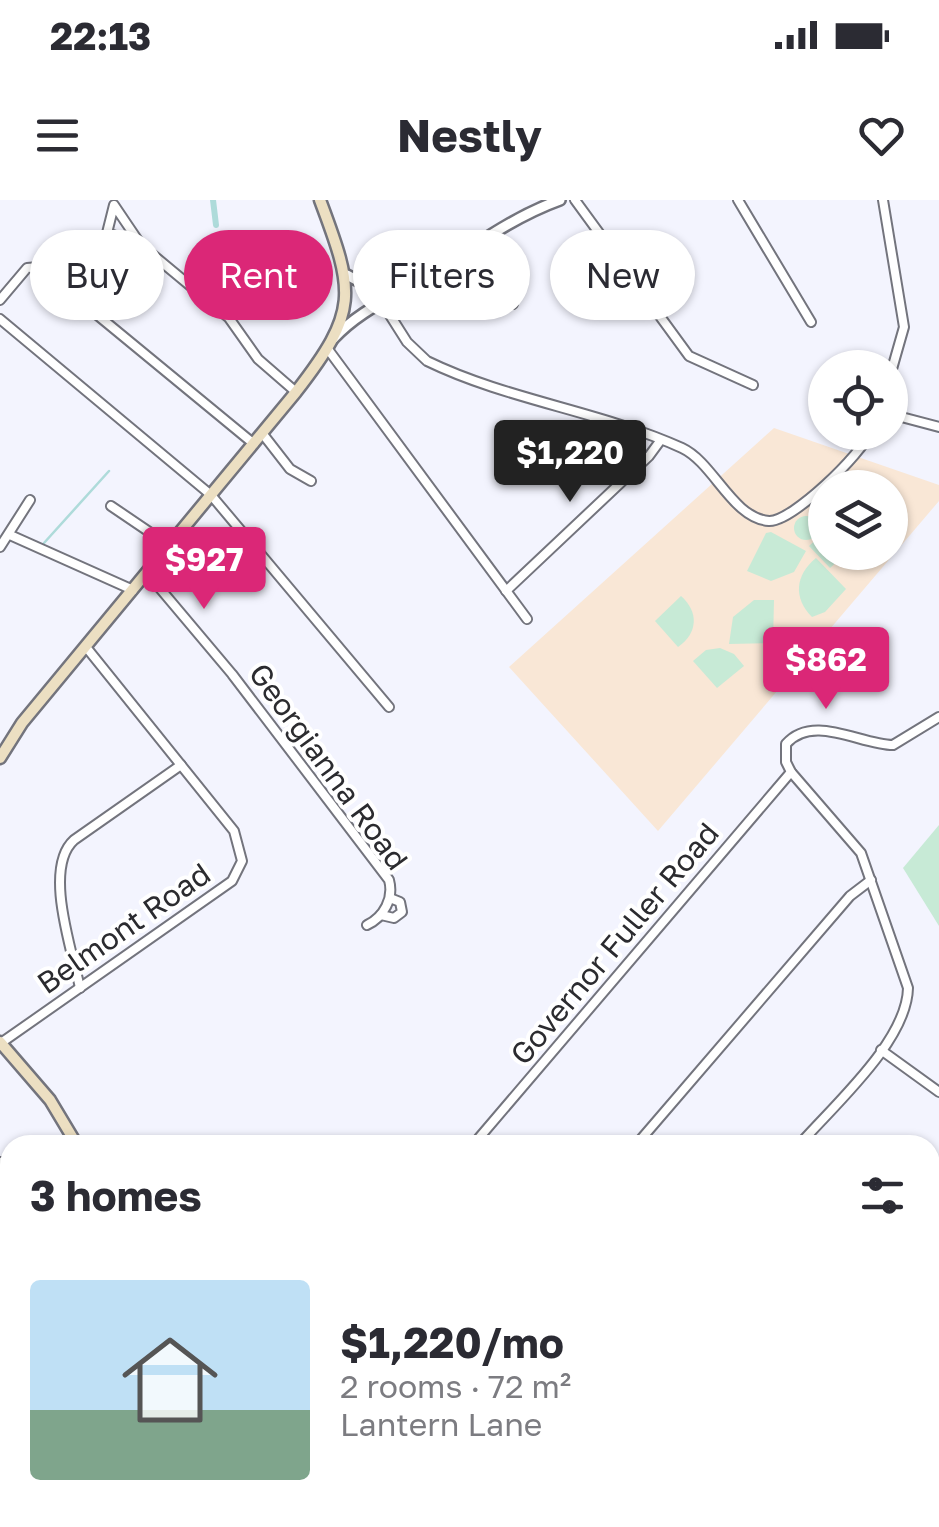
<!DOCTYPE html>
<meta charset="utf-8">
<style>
:root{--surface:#fff;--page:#f7f7f7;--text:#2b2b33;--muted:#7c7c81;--accent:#db2777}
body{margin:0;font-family:"Golos Text",sans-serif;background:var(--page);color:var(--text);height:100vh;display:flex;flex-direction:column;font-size:38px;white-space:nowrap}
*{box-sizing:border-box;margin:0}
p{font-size:32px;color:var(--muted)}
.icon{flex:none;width:55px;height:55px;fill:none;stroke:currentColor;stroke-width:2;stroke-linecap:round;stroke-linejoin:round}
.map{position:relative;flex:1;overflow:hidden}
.drawer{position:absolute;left:0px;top:935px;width:940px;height:392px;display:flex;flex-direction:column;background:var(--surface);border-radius:30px 30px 0 0;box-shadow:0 2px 8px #0004}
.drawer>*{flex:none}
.top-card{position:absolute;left:30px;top:30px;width:880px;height:90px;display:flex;gap:20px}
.fabs{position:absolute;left:808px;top:150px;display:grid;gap:20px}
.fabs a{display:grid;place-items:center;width:100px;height:100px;border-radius:50%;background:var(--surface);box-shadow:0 2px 8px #0004;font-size:50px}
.price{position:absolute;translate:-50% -85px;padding:0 22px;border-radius:10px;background:var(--accent);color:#fff;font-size:32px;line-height:65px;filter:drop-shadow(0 2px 5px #0008)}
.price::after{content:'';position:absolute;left:50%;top:60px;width:30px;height:22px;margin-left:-15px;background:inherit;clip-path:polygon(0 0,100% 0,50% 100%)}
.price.on{background:#222;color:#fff}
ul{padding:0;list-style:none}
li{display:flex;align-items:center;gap:30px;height:250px;padding:0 30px}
li span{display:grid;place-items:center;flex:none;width:280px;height:200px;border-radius:10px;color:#555}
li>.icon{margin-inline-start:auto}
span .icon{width:120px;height:120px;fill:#fffc;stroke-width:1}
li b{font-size:42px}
h2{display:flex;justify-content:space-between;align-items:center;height:120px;padding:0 30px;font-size:42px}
.pill{padding:0 35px;border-radius:45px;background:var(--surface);box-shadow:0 2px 8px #0004;font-size:35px;line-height:90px}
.pill.on{background:var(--accent);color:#fff}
.status{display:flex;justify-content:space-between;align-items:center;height:70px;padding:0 50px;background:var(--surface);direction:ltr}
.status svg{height:28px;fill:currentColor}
header{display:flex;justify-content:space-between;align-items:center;height:130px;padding:0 30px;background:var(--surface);font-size:45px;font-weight:700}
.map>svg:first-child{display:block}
</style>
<div class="status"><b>22:13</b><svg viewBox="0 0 49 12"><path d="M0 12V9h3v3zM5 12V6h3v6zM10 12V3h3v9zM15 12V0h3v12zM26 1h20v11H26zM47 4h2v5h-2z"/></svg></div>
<header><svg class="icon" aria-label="menu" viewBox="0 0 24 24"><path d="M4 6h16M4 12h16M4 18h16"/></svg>Nestly<svg class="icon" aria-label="heart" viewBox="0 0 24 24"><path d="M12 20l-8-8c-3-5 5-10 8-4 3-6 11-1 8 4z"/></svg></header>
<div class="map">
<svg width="939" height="1327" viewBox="0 0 939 1327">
<rect width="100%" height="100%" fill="#f3f4fe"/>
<path fill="#f9e7d6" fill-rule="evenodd" d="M774 228 939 285V301L658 631 509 467ZM825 288H890V352H825Z"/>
<g fill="#c7ead6">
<circle cx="806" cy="328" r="12"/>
<polygon points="771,332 806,351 794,372 771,381 747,371 766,333"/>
<polygon points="821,335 825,352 842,357 830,368 809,346"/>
<path d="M816 358 846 389 825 412 812 417C793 398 795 375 816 358Z"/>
<path d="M681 396C699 412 698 433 678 447L655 421Z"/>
<polygon points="754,400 774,400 773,443 729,444 733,417"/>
<polygon points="720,448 734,454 744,466 717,488 693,461 706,450"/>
<polygon points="939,625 939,726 903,668"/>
</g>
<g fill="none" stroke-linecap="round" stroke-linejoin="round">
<polyline stroke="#aedbda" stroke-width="2.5" points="44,343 109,271"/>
<polyline stroke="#aedbda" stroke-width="6" points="213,0 216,25"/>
<g stroke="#73747d" stroke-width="12">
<g id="minor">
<polyline points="575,0 689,156 753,185"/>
<polyline points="738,0 811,122"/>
<polyline points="883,0 904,127 890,176"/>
<polygon points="114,5 141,45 107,33"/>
<polyline points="141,45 229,118 258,159 296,192"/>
<polyline points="431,73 513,104"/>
<polyline points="0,100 27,68 39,67 254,244"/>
<path d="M381 101 407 142 427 161C507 200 600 211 682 248 714 263 732 318 769 321 792 322 863 253 870 232"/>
<polyline points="0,119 211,295 389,507"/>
<polyline points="327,148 527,419"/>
<polyline points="890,214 939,227"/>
<polyline points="262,233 290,269 311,281"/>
<polyline points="111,306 170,346"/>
<polyline points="10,335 133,390"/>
<polyline points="0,347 30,300"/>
<path d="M147 373 232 474 389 680C394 698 384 717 367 725"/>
<polyline points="506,391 649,256 660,241"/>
<polyline points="381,715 394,718 402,712 400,702 390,698"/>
<path d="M80 788C72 750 43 668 74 640L181 565"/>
<polyline points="1,843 232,681 242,661 234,631 86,447"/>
<polyline points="881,850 939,892"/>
<polyline points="473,945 791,572"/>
<polyline points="636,945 850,696 871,680"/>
<path d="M799 945C834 905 907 841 908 788L861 653 791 572 786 562V544C813 513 861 545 893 545L939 517"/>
<polyline points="0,962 10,975"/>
<polyline points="930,1067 939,1065"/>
<polyline points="930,1235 939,1223"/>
<polyline points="914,1318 916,1327"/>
</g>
</g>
<g stroke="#73747d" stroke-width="14">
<g id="tertiary">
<polyline points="347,75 388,97"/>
<path d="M333 139C360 110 392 98 424 78 469 50 510 18 560 0"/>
</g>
</g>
<g stroke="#73747d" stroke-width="15">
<g id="secondary">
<path d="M0 558 22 523 296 192C359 111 355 93 320 0"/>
<polyline points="0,842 50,900 77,945"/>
<polyline points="0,1187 10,1191"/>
<polyline points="220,1318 221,1327"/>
<polyline points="518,1318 544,1327"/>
</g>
</g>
<use href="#minor" stroke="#fff" stroke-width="8"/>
<use href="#tertiary" stroke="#fff" stroke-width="9"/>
<use href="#secondary" stroke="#ecdfc2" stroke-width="10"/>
</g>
<g text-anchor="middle" stroke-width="8" stroke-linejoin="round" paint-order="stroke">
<g font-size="30" fill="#2b2b2f" stroke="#fff">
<text transform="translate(328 567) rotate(54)" y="10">Georgianna Road</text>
<text transform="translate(124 729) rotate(-35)" y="10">Belmont Road</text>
<text transform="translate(615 744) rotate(-50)" y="10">Governor Fuller Road</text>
</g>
</g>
</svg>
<div class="fabs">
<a><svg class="icon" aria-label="locate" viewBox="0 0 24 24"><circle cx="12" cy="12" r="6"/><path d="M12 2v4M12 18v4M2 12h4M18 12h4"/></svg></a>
<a><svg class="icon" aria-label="layers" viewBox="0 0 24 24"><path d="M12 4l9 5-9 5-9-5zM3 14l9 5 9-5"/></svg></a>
</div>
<b class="price on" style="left:570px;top:305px">$1,220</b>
<b class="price" style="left:204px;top:412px">$927</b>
<b class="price" style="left:826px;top:512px">$862</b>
<div class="top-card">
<a class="pill">Buy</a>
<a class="pill on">Rent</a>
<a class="pill">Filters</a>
<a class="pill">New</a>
</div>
<section class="drawer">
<h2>3 homes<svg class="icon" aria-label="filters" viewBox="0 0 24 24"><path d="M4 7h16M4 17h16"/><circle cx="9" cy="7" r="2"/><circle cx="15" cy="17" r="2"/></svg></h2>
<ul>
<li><span style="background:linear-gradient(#bfe0f5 65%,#7fa58c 0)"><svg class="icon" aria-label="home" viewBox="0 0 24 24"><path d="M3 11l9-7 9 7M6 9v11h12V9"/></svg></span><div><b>$1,220/mo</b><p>2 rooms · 72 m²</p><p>Lantern Lane</p></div></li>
</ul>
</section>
</div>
